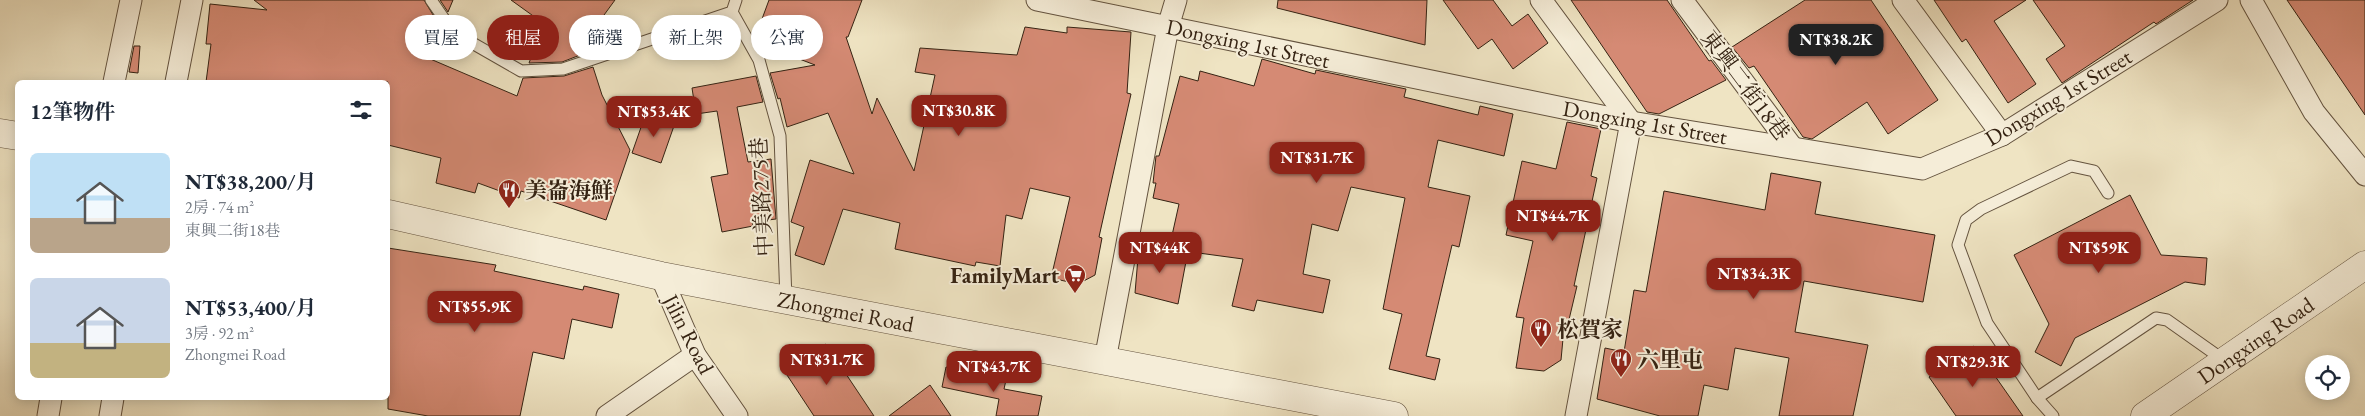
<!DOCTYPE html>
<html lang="zh-TW">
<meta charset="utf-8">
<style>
:root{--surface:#fff;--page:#f2f2f3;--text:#1f2937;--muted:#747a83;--accent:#8f2418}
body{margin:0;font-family:"EB Garamond","Noto Serif TC",serif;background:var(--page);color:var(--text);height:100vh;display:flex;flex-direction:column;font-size:19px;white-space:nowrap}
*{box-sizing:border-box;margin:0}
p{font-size:16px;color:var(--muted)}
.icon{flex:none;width:28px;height:28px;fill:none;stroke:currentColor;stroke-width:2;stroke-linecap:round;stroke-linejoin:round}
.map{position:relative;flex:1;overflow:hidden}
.details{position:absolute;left:15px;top:80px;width:375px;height:320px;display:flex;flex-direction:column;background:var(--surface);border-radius:8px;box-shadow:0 2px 12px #0003}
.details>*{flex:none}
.guide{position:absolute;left:405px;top:15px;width:475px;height:45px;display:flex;gap:10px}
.tools{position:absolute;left:2305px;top:355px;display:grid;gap:10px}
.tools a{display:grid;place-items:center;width:45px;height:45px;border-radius:50%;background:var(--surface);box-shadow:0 2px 12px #0003;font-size:25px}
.price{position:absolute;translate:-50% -42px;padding:0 11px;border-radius:10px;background:var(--accent);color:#fff;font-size:16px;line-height:32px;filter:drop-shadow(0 1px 2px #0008)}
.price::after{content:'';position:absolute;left:50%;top:30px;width:15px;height:11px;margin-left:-8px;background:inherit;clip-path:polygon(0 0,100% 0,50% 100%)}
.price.current{background:#222;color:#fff}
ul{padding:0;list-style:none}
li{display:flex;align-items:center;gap:15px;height:125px;padding:0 15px}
li span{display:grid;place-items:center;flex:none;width:140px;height:100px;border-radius:8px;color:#555}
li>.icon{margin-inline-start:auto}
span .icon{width:60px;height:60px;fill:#fffc;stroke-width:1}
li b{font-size:21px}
h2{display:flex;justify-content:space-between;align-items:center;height:60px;padding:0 15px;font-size:21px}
.tag{padding:0 18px;border-radius:22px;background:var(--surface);box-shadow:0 2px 12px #0003;font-size:18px;line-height:45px}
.tag.current{background:var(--accent);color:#fff}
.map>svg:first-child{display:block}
</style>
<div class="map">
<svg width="2365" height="416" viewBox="0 0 2365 416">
<rect width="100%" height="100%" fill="#efe4c3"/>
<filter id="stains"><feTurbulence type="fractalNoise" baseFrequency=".004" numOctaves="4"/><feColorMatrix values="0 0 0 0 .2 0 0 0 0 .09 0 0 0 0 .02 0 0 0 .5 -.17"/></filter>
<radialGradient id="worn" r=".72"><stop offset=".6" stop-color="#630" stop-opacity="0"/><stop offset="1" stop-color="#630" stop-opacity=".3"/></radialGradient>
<g fill="#d58a74" stroke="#352313">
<polygon points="254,0 424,0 441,28 428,58 517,96 523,78 564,76 593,67 602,95 630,150 606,220 521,191 519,198 478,183 475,193 436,183 441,158 388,145 388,82 206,82 211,44 206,44 210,4 267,10"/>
<polygon points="440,0 453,0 448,12"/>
<polygon points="511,0 615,0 585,41 588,52 562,62 529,63 534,50 550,28"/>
<polygon points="769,0 862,0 848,37 846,37 872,114 877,98 914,171 935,75 915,72 920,48 1017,55 1025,27 1067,33 1067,27 1131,32 1127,93 1131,94 1099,237 1102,238 1095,275 1078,284 1051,278 1070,197 1030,188 1022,219 1006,215 1000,266 976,262 975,266 895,249 900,223 843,209 824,265 795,255 804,227 791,222 810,160 854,174 828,113 787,127 780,98 778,99 770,73 815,65 758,43 755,38"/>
<polygon points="1278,0 1427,0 1425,45 1277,8"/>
<polygon points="1443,0 1493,0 1512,26 1528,14 1548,43 1513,69 1492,39 1478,49"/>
<polygon points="1571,0 1667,0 1709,61 1711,60 1726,80 1659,114 1647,112"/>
<polygon points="1805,0 1871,0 1938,100 1888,134 1867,102 1812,139 1803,137 1754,66 1749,68 1732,47"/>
<polygon points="1934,0 2026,0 1994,21 2036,84 2008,103 1966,39 1962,42"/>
<polygon points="2033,0 2193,0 2156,24 2154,22 2062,83 2046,59 2065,46"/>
<polygon points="2287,0 2365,0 2365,115"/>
<polygon points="134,46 140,46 138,73 129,72"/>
<polygon points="1262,59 1315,74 1316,70 1406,89 1404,97 1478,115 1480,106 1513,114 1504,156 1438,140 1428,187 1470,196 1459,247 1452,245 1426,356 1440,359 1435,380 1389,369 1402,314 1383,309 1405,198 1351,187 1338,231 1312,224 1303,274 1330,280 1323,313 1257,300 1254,311 1232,306 1243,259 1169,249 1179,204 1153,198 1156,183 1153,183 1156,156 1159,156 1180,76 1198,81 1200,71 1254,86"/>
<polygon points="756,76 763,102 737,107 748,162 771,159 776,219 752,222 753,226 722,232 711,177 728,174 717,111 696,114 692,88"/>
<polygon points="646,113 675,123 661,163 632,153"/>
<polygon points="1567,122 1601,129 1591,176 1597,178 1574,286 1577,286 1567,328 1564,328 1561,360 1544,371 1516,368 1524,318 1516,317 1533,241 1506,235 1522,161 1556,169"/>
<polygon points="1771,173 1821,182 1815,214 1935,235 1923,302 1804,281 1795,332 1868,345 1853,416 1779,416 1789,358 1735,348 1728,390 1704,385 1698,416 1660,416 1597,399 1605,348 1624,352 1634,290 1646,292 1664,191 1765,210"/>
<polygon points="2130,195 2161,255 2207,258 2205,285 2185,282 2075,338 2061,366 2035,352 2049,324 2014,255"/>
<polygon points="1139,246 1187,256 1178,304 1135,293"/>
<polygon points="388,248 496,265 494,271 583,290 584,286 619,294 612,328 572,319 564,359 533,352 520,416 428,416 388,409"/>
<polygon points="826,344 874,416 814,416 785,372"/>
<polygon points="1974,346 2023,416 1956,416 1929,377"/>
<polygon points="946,367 1006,380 1004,389 1042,396 1038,416 996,416 999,399 942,387"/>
<polygon points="930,385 951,416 889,416"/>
</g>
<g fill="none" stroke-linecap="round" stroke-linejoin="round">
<g stroke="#64533f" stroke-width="13">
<g id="service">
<polyline points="431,0 453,32 521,71 563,69 732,12 736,0"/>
<polyline points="732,12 759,60 780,136 786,300"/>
<polyline points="2037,398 2156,318 2167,320 2225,361"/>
<polyline points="2053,416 2037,398 1987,323 1958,245 1966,220 1981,209 2071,166 2094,171 2108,193"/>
</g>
</g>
<g stroke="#64533f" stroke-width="23">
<g id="minor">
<polyline points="1037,0 1631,122 1922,169 2002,135 2217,0"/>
<polyline points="1541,0 1631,122 1576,416"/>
<polyline points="1682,0 1792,147"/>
<polyline points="1903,0 2002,135"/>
<polyline points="2251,0 2314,112 2365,175"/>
<polyline points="114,82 131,0"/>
<polyline points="176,82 192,0"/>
<polyline points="661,276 695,355 737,416"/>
<polyline points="1105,360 1168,27 1176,0"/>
<polyline points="48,416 51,398"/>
<polyline points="110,416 113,398"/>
<polyline points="607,416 695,355"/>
</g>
</g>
<g stroke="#64533f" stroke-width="29">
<g id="tertiary">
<polyline points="0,133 18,136"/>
<path id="s1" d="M388 214 661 276 1394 416"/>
<path id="s2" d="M2145 416 2365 265"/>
</g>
</g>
<use href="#service" stroke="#f5edd8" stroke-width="11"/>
<use href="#minor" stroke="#f5edd8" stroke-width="21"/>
<use href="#tertiary" stroke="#f5edd8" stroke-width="28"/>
</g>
<defs>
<g id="restaurant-pin" transform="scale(1.125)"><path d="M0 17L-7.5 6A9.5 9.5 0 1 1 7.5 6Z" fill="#8f2418" stroke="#f5edd8"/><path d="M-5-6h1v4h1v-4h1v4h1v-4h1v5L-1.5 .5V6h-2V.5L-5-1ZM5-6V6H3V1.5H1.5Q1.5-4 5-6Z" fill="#fff"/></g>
<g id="supermarket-pin" transform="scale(1.125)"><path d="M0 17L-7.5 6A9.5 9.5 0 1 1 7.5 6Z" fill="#8f2418" stroke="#f5edd8"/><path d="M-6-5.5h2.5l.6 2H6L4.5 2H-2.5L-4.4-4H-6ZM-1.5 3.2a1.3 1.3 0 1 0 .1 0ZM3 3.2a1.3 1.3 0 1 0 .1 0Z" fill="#fff"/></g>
</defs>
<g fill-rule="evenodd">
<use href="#restaurant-pin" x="509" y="190"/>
<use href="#supermarket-pin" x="1075" y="275"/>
<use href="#restaurant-pin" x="1541" y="329"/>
<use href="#restaurant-pin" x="1621" y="359"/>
</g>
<g text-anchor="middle" stroke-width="4" stroke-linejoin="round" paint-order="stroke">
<g font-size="22" fill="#352313" stroke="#f5edd8">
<text transform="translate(1248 43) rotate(12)" y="8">Dongxing 1st Street</text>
<text transform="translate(1746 85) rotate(53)" y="8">東興二街18巷</text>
<text transform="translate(2058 97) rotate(-31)" y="8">Dongxing 1st Street</text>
<text transform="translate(1645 122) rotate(10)" y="8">Dongxing 1st Street</text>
<text transform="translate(761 197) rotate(-93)" y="8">中美路275巷</text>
<text dy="8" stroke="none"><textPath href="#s1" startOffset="468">Zhongmei Road</textPath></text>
<text transform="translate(689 334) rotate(63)" y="8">Jilin Road</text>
<text dy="8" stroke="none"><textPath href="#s2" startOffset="134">Dongxing Road</textPath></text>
</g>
<g font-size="22" font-weight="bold" fill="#352313" stroke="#f5edd8" text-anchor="start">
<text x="525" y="198">美崙海鮮</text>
<text x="1059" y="283" text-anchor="end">FamilyMart</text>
<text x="1557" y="337">松賀家</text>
<text x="1637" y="367">六里屯</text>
</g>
</g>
<rect width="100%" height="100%" filter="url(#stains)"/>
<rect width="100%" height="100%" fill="url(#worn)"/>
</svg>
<div class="tools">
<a><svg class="icon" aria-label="locate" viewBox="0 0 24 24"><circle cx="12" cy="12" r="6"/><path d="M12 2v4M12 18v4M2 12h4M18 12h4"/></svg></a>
</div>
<b class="price current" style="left:1836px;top:66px">NT$38.2K</b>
<b class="price" style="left:959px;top:137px">NT$30.8K</b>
<b class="price" style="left:654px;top:138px">NT$53.4K</b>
<b class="price" style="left:1317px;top:184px">NT$31.7K</b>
<b class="price" style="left:1553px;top:242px">NT$44.7K</b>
<b class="price" style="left:1160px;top:274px">NT$44K</b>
<b class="price" style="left:2099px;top:274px">NT$59K</b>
<b class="price" style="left:1754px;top:300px">NT$34.3K</b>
<b class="price" style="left:475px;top:333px">NT$55.9K</b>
<b class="price" style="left:827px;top:386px">NT$31.7K</b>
<b class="price" style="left:1973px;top:388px">NT$29.3K</b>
<b class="price" style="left:994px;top:393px">NT$43.7K</b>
<div class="guide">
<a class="tag">買屋</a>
<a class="tag current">租屋</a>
<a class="tag">篩選</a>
<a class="tag">新上架</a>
<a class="tag">公寓</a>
</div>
<section class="details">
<h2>12筆物件<svg class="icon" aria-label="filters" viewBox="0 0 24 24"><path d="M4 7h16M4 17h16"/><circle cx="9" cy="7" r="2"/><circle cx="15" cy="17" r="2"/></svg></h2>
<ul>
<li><span style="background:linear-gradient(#bfe0f5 65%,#b9a48a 0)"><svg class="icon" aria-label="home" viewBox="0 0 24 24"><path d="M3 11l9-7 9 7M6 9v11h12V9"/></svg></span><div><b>NT$38,200/月</b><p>2房 · 74 m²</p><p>東興二街18巷</p></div></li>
<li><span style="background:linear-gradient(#c9d6e8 65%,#c2b280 0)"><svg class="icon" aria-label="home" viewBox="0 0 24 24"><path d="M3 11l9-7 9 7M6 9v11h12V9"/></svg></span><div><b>NT$53,400/月</b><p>3房 · 92 m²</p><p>Zhongmei Road</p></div></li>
</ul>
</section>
</div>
